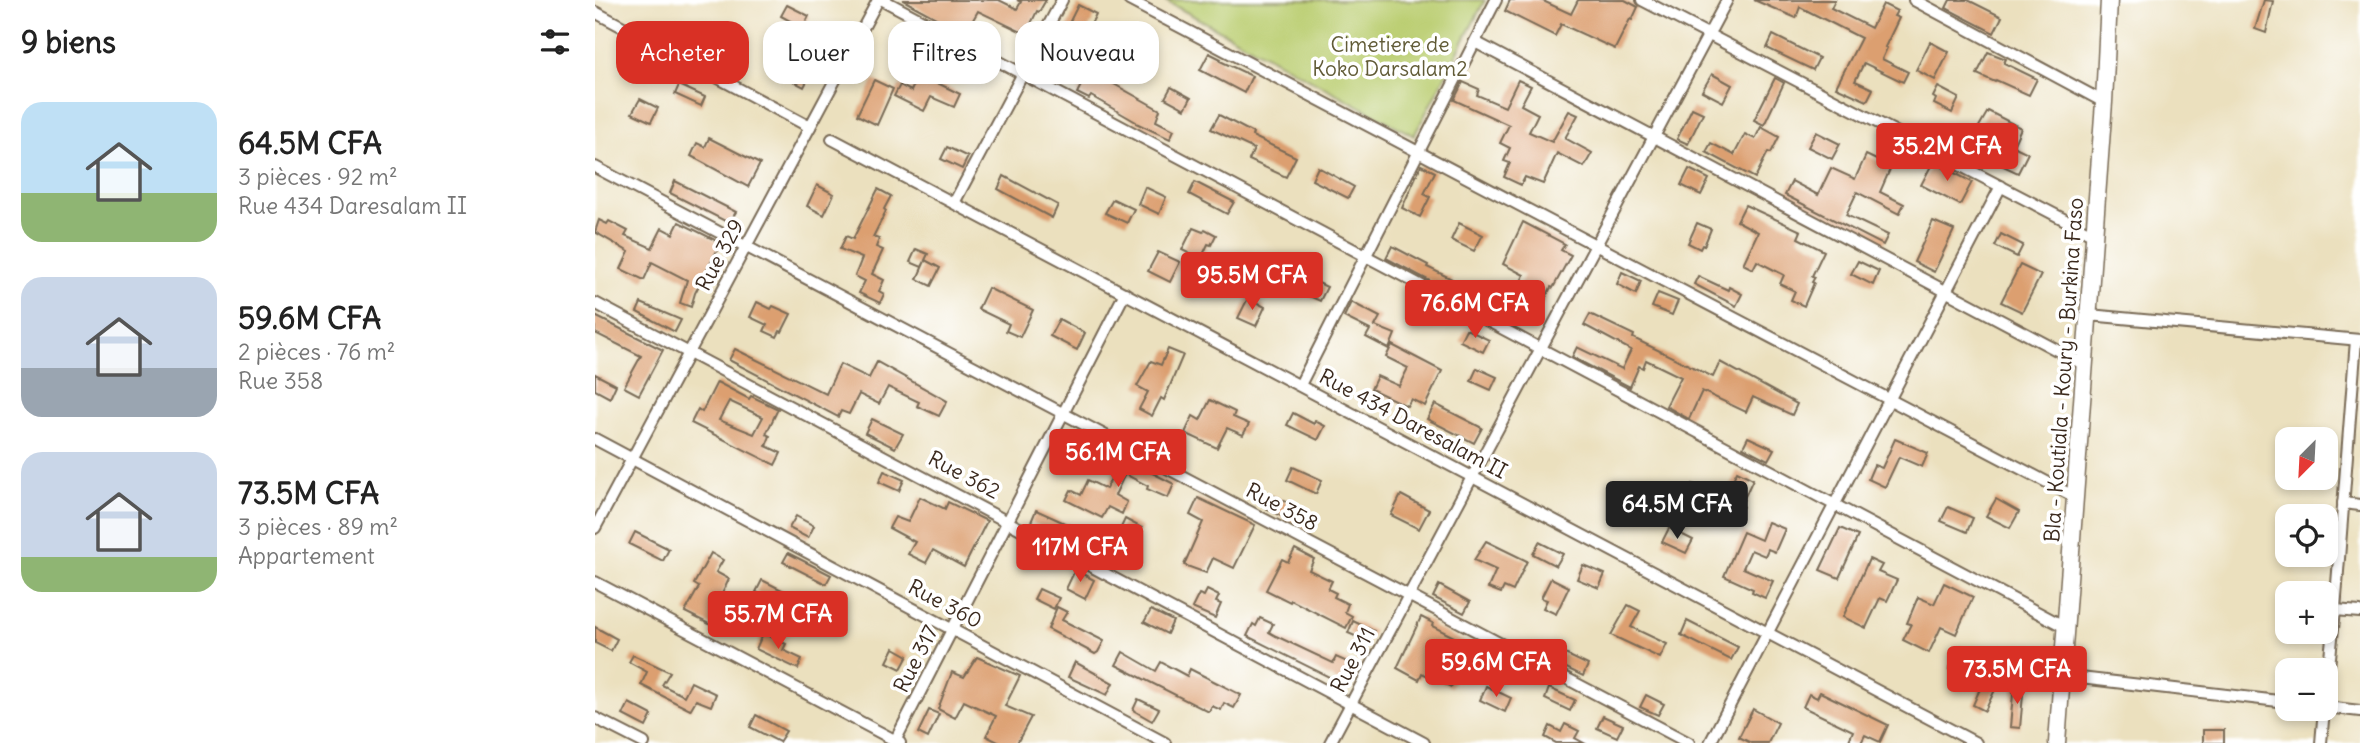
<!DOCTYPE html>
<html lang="fr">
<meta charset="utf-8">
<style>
:root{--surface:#fff;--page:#f6f6f6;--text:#222;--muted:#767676;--accent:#d93025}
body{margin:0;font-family:Delius,sans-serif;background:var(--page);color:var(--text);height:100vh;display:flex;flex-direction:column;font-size:26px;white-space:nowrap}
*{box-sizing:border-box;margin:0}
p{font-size:23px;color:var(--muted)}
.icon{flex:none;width:38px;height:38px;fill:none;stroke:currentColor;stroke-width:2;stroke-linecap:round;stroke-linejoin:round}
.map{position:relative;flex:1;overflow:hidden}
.panel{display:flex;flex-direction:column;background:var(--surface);width:595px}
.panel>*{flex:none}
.hud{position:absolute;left:21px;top:21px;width:665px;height:63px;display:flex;gap:14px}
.needle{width:46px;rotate:204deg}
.tools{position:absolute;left:1680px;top:427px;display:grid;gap:14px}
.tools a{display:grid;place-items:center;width:63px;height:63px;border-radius:14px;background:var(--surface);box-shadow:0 4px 10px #0003;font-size:35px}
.price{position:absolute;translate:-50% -60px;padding:0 16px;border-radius:7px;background:var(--accent);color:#fff;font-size:23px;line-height:46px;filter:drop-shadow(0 2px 4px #0008)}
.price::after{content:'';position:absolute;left:50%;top:42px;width:21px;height:16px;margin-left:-10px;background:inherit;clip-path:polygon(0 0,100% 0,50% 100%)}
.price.current{background:#222;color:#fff}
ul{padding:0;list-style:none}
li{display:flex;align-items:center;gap:21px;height:175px;padding:0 21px}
li span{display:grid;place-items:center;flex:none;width:196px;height:140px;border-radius:21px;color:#555}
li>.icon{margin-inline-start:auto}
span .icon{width:84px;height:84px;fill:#fffc;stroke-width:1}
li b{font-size:30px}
h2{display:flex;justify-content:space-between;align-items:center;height:84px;padding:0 21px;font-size:30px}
.chip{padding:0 24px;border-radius:21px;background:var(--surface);box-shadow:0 4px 10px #0003;font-size:24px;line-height:63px}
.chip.current{background:var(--accent);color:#fff}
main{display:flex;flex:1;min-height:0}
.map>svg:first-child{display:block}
</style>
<main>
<section class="panel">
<h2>9 biens<svg class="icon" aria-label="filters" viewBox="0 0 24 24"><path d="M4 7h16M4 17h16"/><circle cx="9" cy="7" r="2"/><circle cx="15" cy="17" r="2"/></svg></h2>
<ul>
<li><span style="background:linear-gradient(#bfe0f5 65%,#8fb573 0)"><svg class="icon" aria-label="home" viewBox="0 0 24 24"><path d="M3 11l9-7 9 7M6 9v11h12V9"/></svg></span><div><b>64.5M CFA</b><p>3 pièces · 92 m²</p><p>Rue 434 Daresalam II</p></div></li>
<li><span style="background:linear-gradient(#c9d6e8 65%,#9aa5b1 0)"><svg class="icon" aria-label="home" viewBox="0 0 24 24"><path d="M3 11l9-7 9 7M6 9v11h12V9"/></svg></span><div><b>59.6M CFA</b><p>2 pièces · 76 m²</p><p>Rue 358</p></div></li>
<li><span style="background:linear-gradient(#c9d6e8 75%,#8fb573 0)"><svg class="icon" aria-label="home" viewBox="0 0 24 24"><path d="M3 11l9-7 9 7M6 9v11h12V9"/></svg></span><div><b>73.5M CFA</b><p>3 pièces · 89 m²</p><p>Appartement</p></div></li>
</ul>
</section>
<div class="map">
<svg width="1765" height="743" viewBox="0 0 1765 743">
<rect width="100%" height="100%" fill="#fff"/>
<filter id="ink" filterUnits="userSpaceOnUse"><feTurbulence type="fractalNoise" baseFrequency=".0143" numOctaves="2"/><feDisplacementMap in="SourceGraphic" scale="14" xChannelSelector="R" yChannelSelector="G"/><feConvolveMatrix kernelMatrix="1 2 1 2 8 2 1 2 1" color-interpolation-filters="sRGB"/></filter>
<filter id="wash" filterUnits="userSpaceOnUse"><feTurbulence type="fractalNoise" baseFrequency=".00686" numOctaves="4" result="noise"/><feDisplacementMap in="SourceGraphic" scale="28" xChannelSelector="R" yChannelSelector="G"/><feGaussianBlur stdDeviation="1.57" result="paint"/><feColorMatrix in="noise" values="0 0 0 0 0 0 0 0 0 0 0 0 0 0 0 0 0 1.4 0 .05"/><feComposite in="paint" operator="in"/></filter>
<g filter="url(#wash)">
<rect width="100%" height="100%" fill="#ebe0be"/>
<polygon fill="#bacd70" stroke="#7a7c47" stroke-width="2" points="569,0 890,0 819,136"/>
<g id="blocks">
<g fill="#dc9f70" fill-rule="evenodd">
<polygon points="308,0 404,0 422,9 426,2 422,0 451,0 444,12 442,11 431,34 383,11 370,34"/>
<polygon points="915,0 946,0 976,14 983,0 1030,0 1043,7 1037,20 1035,19 1020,49 966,24 960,36 910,11"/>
<polygon points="1159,0 1240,0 1236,8 1276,28 1288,4 1302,11 1299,16 1304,18 1290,47 1292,48 1287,59 1313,72 1308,82 1269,63 1260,81 1278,89 1272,101 1241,87 1266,38 1205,7 1201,18"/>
<polygon points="1355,0 1373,0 1407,17 1399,33 1351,8"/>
<polygon points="1669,0 1678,1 1671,33 1660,29"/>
<polygon points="192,5 214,16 208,28 186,16"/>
<polygon points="483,5 501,14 493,30 501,34 496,46 501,49 497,59 470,45 476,32 471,29"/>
<polygon points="207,30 221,36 210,61 220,66 209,87 186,75"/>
<polygon points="1178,35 1224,58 1218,70 1172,48"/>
<polygon points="1335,42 1354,52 1340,80 1321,70"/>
<polygon points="1393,52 1411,59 1409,63 1442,79 1434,95 1401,80 1400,82 1382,74"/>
<polygon points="614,53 626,59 625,61 657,76 649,93 605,70"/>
<polygon points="447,60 468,70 462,82 441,72"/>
<polygon points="494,70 565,110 561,121 579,130 575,139 541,123 541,122 496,96 494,99 482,93"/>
<polygon points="324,74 365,94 359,107 336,97 329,111 299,96 305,85 316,91"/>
<polygon points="1117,74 1137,85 1128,102 1107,91"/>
<polygon points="1180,78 1189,83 1169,125 1159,120"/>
<polygon points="279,80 298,89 282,125 262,115"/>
<polygon points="923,80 936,86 926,105 943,114 934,132 957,142 974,111 983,115 970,138 997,153 989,167 962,153 948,184 930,177 926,185 909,177 915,163 909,161 915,148 905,143 914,125 859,100 868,82 884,89 882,95 910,107"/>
<polygon points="84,85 110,97 106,106 80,94"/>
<polygon points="576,87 596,98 590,109 570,98"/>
<polygon points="1343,87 1364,98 1357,113 1339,104 1341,99 1338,97"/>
<polygon points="45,99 63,108 56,122 37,113"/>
<polygon points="1097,108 1108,113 1093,144 1082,139"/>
<polygon points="1393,111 1426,128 1418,146 1433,153 1423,173 1404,164 1413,146 1382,130"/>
<polygon points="624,115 658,133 657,136 701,157 691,177 654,160 659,149 616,129"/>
<polygon points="1166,127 1184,137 1176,153 1173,152 1160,178 1111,152 1116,143 1139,155 1150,134 1160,139"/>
<polygon points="1221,132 1245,144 1237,159 1213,147"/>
<polygon points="114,138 165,164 153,187 96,156 102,143 110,147"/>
<polygon points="352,147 373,157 367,169 346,159"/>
<polygon points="1271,155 1296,167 1285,192 1309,204 1304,214 1262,192 1251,215 1293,235 1288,245 1190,195 1197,181 1223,195 1236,168 1260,179"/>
<polygon points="1338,162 1377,182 1365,205 1326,185"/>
<polygon points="826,165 840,172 829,194 835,197 825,217 807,208"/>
<polygon points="723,167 759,187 753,198 717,180"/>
<polygon points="1094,169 1114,179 1106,195 1086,185"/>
<polygon points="409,176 463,205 457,218 403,189"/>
<polygon points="80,181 141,212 134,223 75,193"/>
<polygon points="600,182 639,202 632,214 594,194"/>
<polygon points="222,185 239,194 229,215 212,206"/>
<polygon points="550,187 571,197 564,214 543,204"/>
<polygon points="283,189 296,196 289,209 291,211 278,237 284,239 281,247 288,250 277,274 289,280 284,291 289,294 285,303 264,293 270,281 260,276 267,258 245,249 251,236 258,239"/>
<polygon points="518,199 539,209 532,223 510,213"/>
<polygon points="1150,205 1206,231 1203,238 1229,251 1217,276 1220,277 1217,282 1219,283 1209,306 1196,300 1200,291 1185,284 1189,275 1162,261 1158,269 1148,264 1163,232 1142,221"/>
<polygon points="4,220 12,224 14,221 33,231 30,236 57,248 67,228 78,234 84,222 126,243 100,293 96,307 85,303 92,280 57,262 49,280 26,269 34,252 0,232"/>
<polygon points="1338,221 1359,230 1339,272 1319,262"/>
<polygon points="928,222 970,244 966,250 976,255 958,288 956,287 947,306 935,301 936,297 922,290 929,275 908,264"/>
<polygon points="864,223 888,235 879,251 856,240"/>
<polygon points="1102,223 1116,229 1109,246 1107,245 1105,249 1093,243"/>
<polygon points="598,228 608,232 610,229 621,235 616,245 613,244 606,259 587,250"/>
<polygon points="1406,234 1428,245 1422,257 1400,246"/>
<polygon points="797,246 833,265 832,267 857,279 852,290 791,258"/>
<polygon points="321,249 333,254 330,260 345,268 336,286 322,279 330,261 327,267 315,262"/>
<polygon points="563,252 585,262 575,282 553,271"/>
<polygon points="1263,261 1284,271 1278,285 1256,274"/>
<polygon points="1425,265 1446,275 1427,312 1406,302"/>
<polygon points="1027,272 1046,281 1041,294 1022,284"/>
<polygon points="1103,276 1133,290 1134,287 1147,294 1141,306 1099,284"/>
<polygon points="715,279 732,287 725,301 708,293"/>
<polygon points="393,288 438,310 425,337 411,331 414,324 383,309"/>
<polygon points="1063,293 1083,301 1077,315 1057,307"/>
<polygon points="653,298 670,307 661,326 643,318"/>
<polygon points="162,302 176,309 178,306 196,314 187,332 185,331 182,337 169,331 172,325 155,317"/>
<polygon points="756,302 785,317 780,326 800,334 794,349 771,337 775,330 749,317"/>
<polygon points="46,303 86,320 80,332 42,312"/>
<polygon points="995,314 1039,335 1038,338 1118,377 1125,362 1202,404 1197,415 1158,397 1151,412 1107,391 1094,419 1071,406 1086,377 1051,360 1048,368 1044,366 1035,387 977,357 982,347 1027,369 1036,350 989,325"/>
<polygon points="0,316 68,350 44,395 29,387 46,356 0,333"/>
<polygon points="464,319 490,333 482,350 455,336"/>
<polygon points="871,329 894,340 888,352 865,341"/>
<polygon points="797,345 847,371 830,406 816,399 812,406 776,389 782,376 804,386 813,368 791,357"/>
<polygon points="140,349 231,394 245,364 274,378 282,362 352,401 344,416 322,406 324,402 293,387 284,404 264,394 254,414 246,411 243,417 134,360"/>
<polygon points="573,349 588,355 569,400 566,398 557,416 544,409 553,392 542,386 556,361 566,365"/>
<polygon points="882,368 902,377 896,390 876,381"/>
<polygon points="0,374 21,385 15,398 0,390"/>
<path d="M122 382 154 399 156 396 183 409 171 434 175 436 171 446 186 453 180 465 96 423 103 409 107 412ZM134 401 168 417 159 434 124 420Z"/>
<polygon points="615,400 640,412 638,417 654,424 648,435 632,428 622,448 590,433 598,416 605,420"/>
<polygon points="840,404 887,428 879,443 832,419"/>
<polygon points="698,413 719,424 720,421 730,426 723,440 692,425"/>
<polygon points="277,419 308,434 300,448 270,433"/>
<polygon points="1153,437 1179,449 1173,460 1148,447"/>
<polygon points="1300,439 1333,453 1327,467 1304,457 1290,487 1273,479 1279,465 1287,468"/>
<polygon points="524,456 579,484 573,498 552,489 553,486 530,474 520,495 532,502 527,514 513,507 507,518 471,500 476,490 486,495 493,480 511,489 520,471 517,469"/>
<polygon points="698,467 727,480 721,494 692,480"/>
<polygon points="289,471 309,480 304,491 284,482"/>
<polygon points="1142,471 1158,479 1146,505 1148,506 1141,522 1090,500 1098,484 1129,498"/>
<polygon points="677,495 710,511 709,513 722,520 716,532 671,508"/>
<polygon points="806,495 834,510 824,529 796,515"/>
<polygon points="325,497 350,509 353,502 392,521 369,567 338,550 331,563 313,554 320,542 294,528 300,517 313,522"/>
<polygon points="603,498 660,525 639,568 618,558 611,573 589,565 608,522 595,515"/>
<polygon points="1401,499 1424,512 1415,528 1391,516"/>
<polygon points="1353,507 1378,518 1372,532 1346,521"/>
<polygon points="441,510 496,535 489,549 436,522"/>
<polygon points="201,516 219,526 213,538 194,528"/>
<polygon points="530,519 547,528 537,546 521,538"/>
<polygon points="1173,522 1190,529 1180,552 1173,549 1170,556 1156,550 1148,568 1178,581 1170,598 1157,592 1158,589 1129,576 1148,532 1166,540"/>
<polygon points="1074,528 1098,540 1091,553 1067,542"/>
<polygon points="1245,528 1263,536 1244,578 1225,570"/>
<polygon points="40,532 74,549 68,561 34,544"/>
<polygon points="891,541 932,561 918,591 909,587 906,593 893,588 901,570 879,560"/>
<polygon points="944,542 968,554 961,566 938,554"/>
<polygon points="700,549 719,559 714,570 737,581 733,589 741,593 739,597 753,604 750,612 757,616 751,628 696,600 695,602 671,590 687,559 693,562"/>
<polygon points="116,553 128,560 121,572 134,579 127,594 136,598 128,615 136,619 130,632 90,612 104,587 99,584"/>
<polygon points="193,553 236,575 231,584 188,562"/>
<polygon points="1274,559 1287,565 1283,572 1302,580 1292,601 1285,598 1271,628 1248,617"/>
<polygon points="988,565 1010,574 1004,588 982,579"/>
<polygon points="480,570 499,580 490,599 471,589"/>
<polygon points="956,578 974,587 961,614 948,608 952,600 946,598"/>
<polygon points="167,580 193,593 187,605 161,592"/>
<polygon points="1349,583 1378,597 1361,634 1346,627 1334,653 1308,640 1316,624 1312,623 1323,597 1339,604"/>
<polygon points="844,585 875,602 869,613 838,597"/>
<polygon points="444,589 464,598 459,609 439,599"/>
<polygon points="612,590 624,596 621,602 626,604 620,618 597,608 604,594 609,596"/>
<polygon points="1033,605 1045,611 1036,627 1072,644 1065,658 1016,635"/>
<polygon points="462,607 472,612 467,620 509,641 503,652 500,654 453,629"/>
<polygon points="556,610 578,621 572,634 549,622"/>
<polygon points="826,617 838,623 837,626 877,646 856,687 827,673 824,680 802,668"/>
<polygon points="665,618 678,624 674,632 681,636 738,663 741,657 759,665 750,685 652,636 658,624 661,626"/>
<polygon points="758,621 779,631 774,642 753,633"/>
<polygon points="1092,621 1143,647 1136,660 1086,635"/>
<polygon points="0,627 22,639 16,651 0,643"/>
<polygon points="168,633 191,644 188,650 207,659 203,669 161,649"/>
<polygon points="1364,646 1390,658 1387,666 1407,675 1390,711 1378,705 1387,684 1354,669"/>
<polygon points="299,648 313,656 306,669 292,662"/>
<polygon points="528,652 561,671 566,662 592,676 595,669 646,695 639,708 629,703 626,710 617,706 614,712 521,665"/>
<polygon points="968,653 993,665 988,676 963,664"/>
<polygon points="38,655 75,672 67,685 89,696 96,682 121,694 116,706 101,700 95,710 46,685 52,672 34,662"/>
<polygon points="382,657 425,676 410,706 436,717 422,743 405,743 391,736 401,716 369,701 360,718 343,709 357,672 369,677"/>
<polygon points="480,662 518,683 512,695 473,677"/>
<polygon points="1419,683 1429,684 1425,728 1415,727"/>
<polygon points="891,686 916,698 910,712 885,700"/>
<polygon points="954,688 980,700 975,711 950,699"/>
<polygon points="1225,692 1293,725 1285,742 1270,735 1266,743 1253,743 1258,731 1208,707 1214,694 1222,698"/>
<polygon points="1051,695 1069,704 1063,715 1045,707"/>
<polygon points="543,699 564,709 557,721 538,710"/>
<polygon points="34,703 57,715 51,727 28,715"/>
<polygon points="1158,709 1183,723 1173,743 1156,743 1144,737"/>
<polygon points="334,710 344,714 333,738 323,733"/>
<polygon points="161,715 191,731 184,742 155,727"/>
<polygon points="1008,716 1028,725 1022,737 1002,728"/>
<polygon points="970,724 984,731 980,738 989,743 961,743 950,737 955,726 966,732"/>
<rect x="1608" y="730" width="21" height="13"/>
</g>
</g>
</g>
<g filter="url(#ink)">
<use href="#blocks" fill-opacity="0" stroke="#796a56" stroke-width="2"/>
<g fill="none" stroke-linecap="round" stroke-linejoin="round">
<g stroke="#796a56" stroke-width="14">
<g id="minor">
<polyline points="288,0 1472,628"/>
<polyline points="534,0 1480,497"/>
<polyline points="1047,0 1499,235"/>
<polyline points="1319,0 1509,102"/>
<polyline points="0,12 215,127"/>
<polyline points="880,42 1490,365"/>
<polyline points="237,139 1381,743"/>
<polyline points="0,167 1094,743"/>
<polyline points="359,203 467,0"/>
<polyline points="0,303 829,743"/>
<polyline points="1494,315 1765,340"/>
<polyline points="705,385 901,0"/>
<polyline points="0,439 570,743"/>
<polyline points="1748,503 1765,505"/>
<polyline points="0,528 283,0"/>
<polyline points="0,582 305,743"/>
<polyline points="1740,610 1765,612"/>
<polyline points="1468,676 1692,702"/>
<polyline points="1731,695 1740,610 1761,340"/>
<polyline points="1731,707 1765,711"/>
<polyline points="0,718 49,743"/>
<polyline points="299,743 530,293"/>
<polyline points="735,743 1132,0"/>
<polyline points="1115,743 1406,186"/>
<polyline points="1726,743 1729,709"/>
</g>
</g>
<g stroke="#796a56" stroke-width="19">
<polyline id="primary" points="1462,743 1509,102 1514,0"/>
</g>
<use href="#minor" stroke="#fff" stroke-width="10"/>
<use href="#primary" stroke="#fff" stroke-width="16"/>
</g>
</g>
<g text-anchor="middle" stroke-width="7" stroke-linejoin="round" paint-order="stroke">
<g font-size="21" fill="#615b37" stroke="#fff">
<text x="795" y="52">Cimetiere de<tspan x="795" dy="24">Koko Darsalam2</tspan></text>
</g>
<g font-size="21" fill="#3b2a1e" stroke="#fff">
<text transform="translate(125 255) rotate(-62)" y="7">Rue 329</text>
<text transform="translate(1469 370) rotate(-86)" y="7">Bla - Koutiala - Koury - Burkina Faso</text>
<text transform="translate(818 424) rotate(28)" y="7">Rue 434 Daresalam II</text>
<text transform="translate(369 475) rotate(28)" y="7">Rue 362</text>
<text transform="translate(687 507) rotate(28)" y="7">Rue 358</text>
<text transform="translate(350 604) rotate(28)" y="7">Rue 360</text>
<text transform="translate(321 659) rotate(-63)" y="7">Rue 317</text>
<text transform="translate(758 660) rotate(-62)" y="7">Rue 311</text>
</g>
</g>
</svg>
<div class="tools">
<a><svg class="needle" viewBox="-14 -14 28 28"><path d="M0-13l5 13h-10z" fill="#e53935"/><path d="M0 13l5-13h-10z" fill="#767676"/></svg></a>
<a><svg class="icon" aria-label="locate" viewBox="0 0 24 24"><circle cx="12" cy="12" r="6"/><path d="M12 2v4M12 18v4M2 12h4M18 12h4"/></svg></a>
<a>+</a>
<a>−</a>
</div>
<b class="price" style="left:1352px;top:183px">35.2M CFA</b>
<b class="price" style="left:657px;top:312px">95.5M CFA</b>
<b class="price" style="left:880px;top:340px">76.6M CFA</b>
<b class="price" style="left:523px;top:489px">56.1M CFA</b>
<b class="price current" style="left:1082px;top:541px">64.5M CFA</b>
<b class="price" style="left:485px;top:584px">117M CFA</b>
<b class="price" style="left:183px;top:651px">55.7M CFA</b>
<b class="price" style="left:901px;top:699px">59.6M CFA</b>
<b class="price" style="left:1422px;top:706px">73.5M CFA</b>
<div class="hud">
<a class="chip current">Acheter</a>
<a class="chip">Louer</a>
<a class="chip">Filtres</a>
<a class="chip">Nouveau</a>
</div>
</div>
</main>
